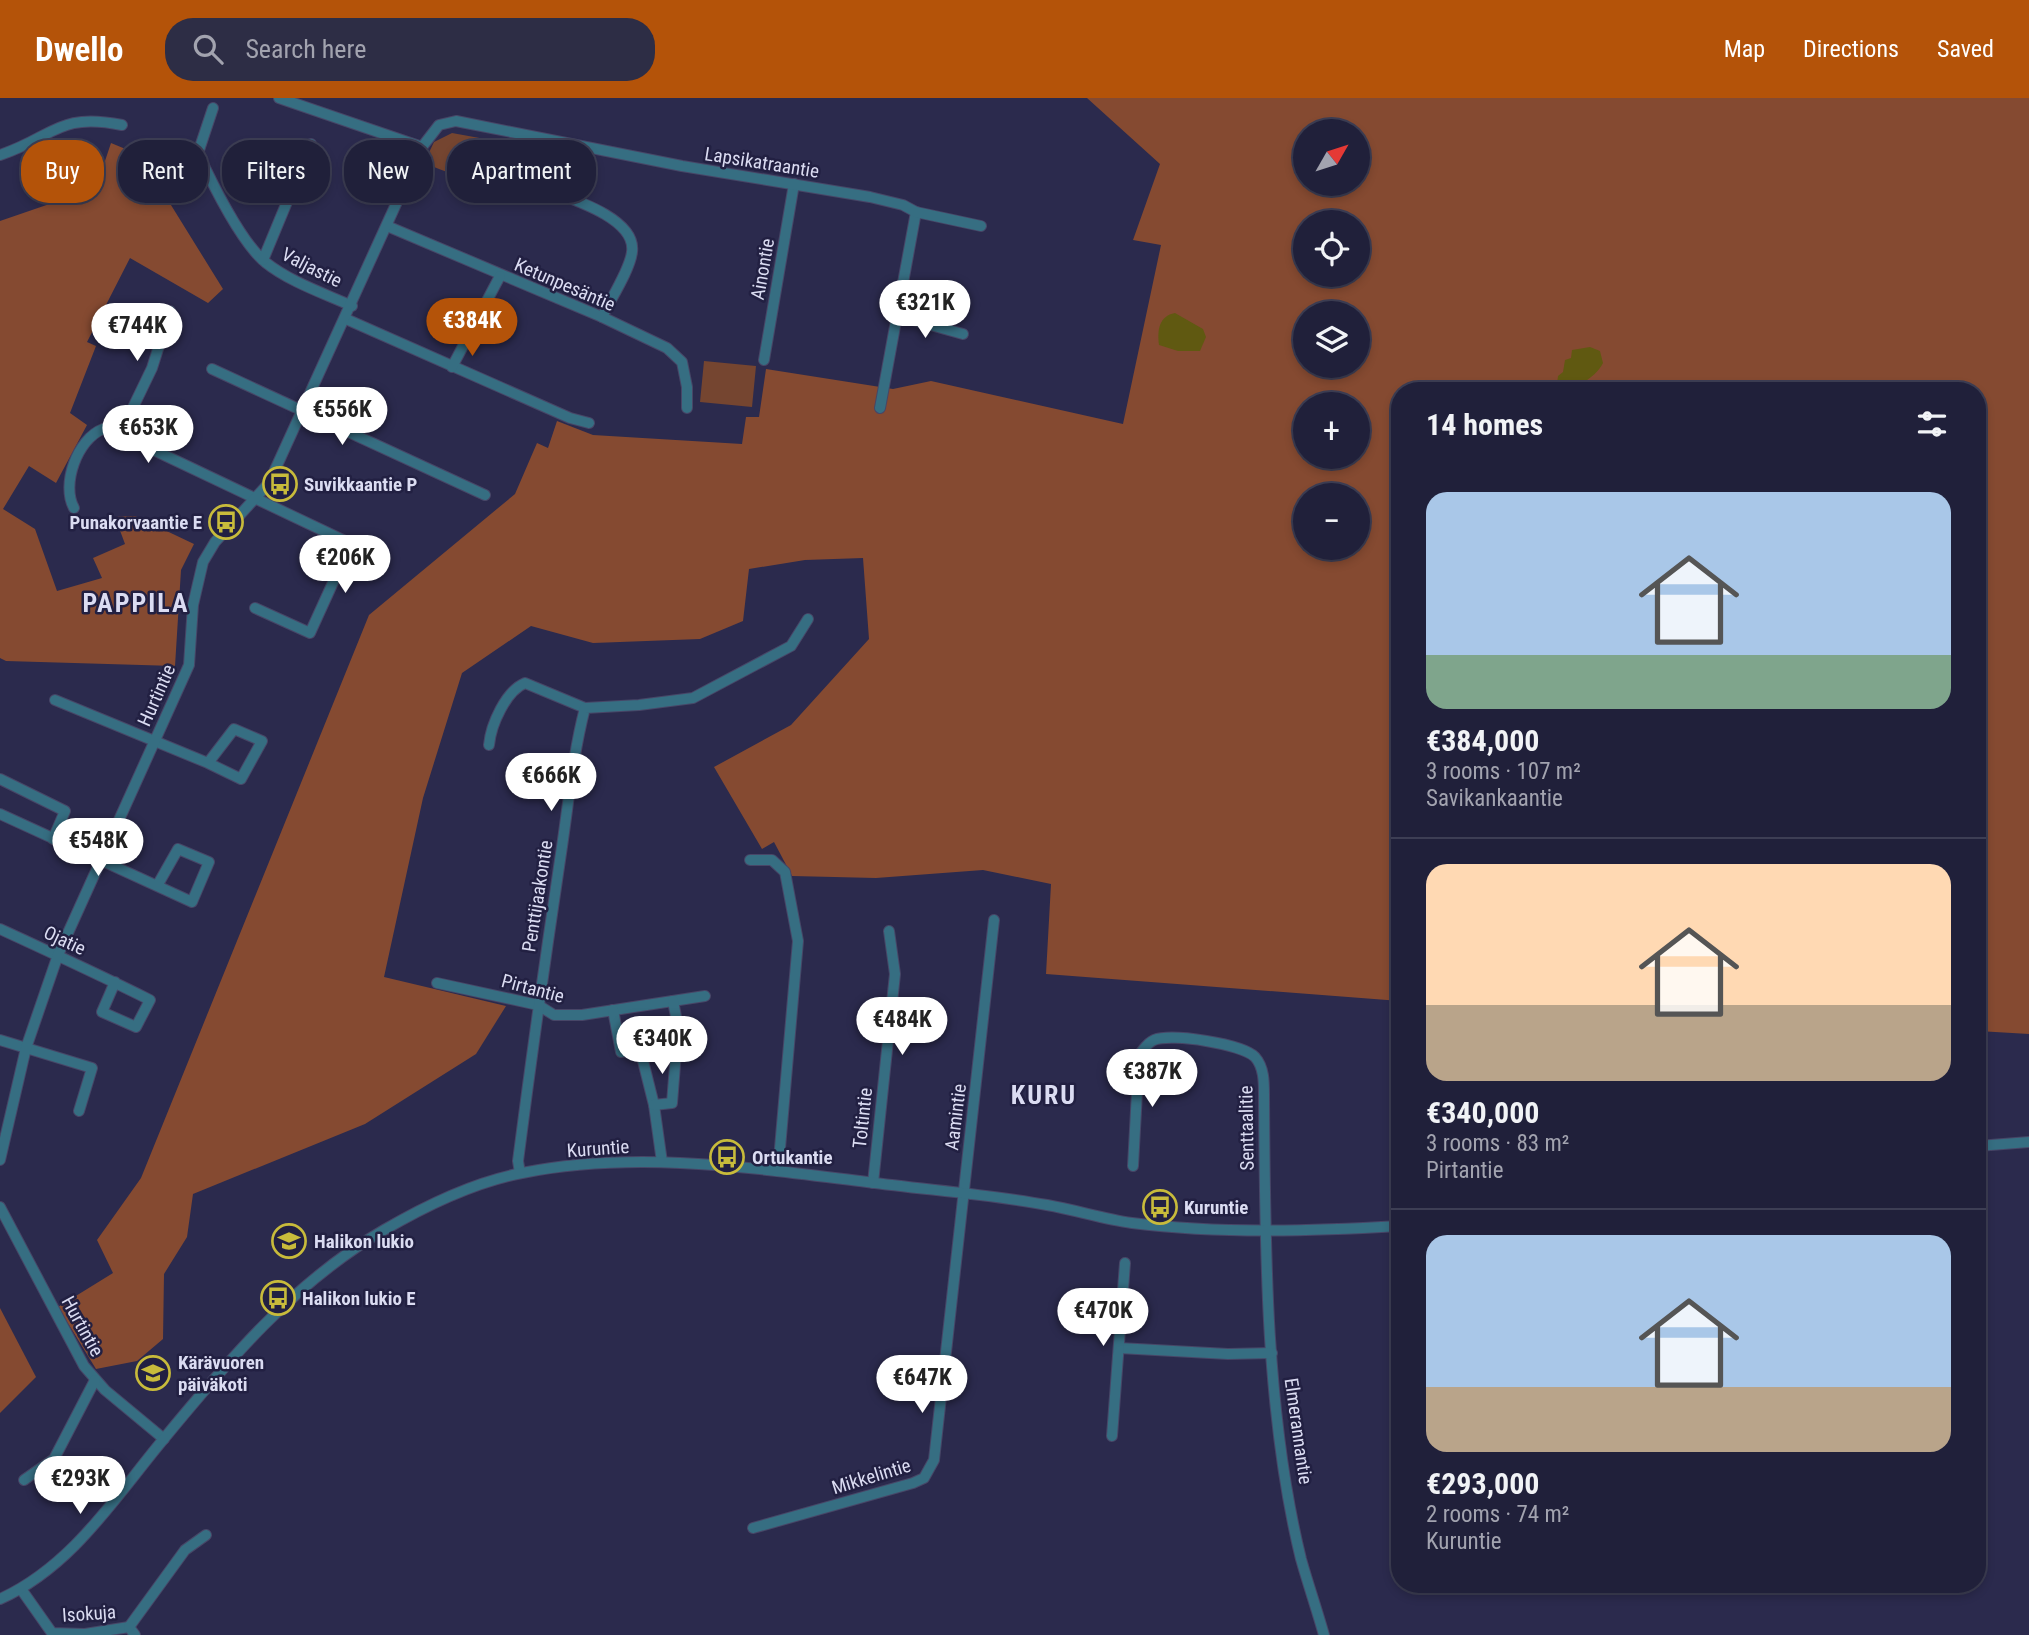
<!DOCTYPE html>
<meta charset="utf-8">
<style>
:root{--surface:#20203a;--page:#2d2d45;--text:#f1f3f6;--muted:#a2a3af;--line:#3d3e54;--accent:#b45309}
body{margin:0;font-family:"Roboto Condensed",sans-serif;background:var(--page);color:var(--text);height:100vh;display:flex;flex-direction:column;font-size:26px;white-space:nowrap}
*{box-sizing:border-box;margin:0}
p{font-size:23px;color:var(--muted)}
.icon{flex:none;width:38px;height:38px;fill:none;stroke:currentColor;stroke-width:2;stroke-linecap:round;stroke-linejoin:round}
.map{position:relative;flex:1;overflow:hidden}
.drawer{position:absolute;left:1391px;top:284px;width:595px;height:1211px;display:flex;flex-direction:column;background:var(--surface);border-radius:28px;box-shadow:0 4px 10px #0003,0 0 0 2px var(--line)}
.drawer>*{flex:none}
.hud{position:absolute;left:21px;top:42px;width:665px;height:63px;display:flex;gap:14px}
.needle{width:46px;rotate:51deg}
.tools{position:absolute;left:1293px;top:21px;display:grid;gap:14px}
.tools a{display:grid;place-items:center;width:77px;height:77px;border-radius:50%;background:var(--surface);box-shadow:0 4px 10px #0003,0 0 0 2px var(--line);font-size:35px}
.price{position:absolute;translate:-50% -60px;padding:0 16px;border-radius:24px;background:#fff;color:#222;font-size:23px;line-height:46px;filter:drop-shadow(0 2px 4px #0008)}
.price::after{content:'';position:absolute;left:50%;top:42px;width:21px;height:16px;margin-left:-10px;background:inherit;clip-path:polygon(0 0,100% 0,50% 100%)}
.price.active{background:var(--accent);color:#fff}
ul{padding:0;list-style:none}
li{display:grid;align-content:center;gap:14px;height:371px;padding:0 35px}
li+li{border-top:2px solid var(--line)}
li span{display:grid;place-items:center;height:217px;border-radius:21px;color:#555}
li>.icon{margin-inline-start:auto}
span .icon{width:126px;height:126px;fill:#fffc;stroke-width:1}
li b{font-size:30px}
h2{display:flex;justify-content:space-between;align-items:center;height:84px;padding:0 35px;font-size:30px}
.chip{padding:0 24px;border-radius:28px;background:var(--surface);box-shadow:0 4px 10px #0003,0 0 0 2px var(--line);font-size:24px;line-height:63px}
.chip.active{background:var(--accent);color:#fff}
header{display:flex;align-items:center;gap:42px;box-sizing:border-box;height:98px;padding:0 35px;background:var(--accent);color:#fff}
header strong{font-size:33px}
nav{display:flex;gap:38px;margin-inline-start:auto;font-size:24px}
.search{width:490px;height:63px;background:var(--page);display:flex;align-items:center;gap:18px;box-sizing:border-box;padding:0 24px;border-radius:28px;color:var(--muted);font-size:26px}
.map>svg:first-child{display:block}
</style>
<header>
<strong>Dwello</strong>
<div class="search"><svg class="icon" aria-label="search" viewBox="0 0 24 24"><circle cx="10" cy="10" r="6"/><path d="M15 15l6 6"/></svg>Search here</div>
<nav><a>Map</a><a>Directions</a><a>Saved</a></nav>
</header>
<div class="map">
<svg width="2029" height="1537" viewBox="0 0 2029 1537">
<rect width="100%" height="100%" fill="#2b2a4d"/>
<g fill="#754530">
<path d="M452 35 519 47 512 74C470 84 464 81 424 65L434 44Z"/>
<polygon points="704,263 756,268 752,309 700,304"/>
</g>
<g fill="#854a31" fill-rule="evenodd">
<path d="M1087 0H2029V936L1978 933V292H1400V903L1046 876 1051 786 983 772 876 780 792 778 774 744 762 751 714 669 791 627 869 541 863 460 805 462 749 471 743 523 700 541 593 545 531 528 462 575 423 700 384 879 506 908 476 956 365 1026 193 1096 187 1139 164 1176 163 1241 137 1263 96 1271 58 1209 113 1175 97 1142 141 1080 369 517 515 396 537 345 548 350 557 323 593 337 742 346 746 319H759L766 271 893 291 931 283 1123 326 1161 147 1133 142 1160 66ZM1306 33H1358V86H1306ZM1306 124H1358V177H1306ZM1306 215H1358V268H1306ZM1306 306H1358V359H1306ZM1306 397H1358V450H1306Z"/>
<polygon points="111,45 140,57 223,191 208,205 130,160 87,244 96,248 70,315 87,327 56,385 29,368 3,411 35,431 57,493 102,480 93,460 125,446 115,419 135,418 194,446 181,472 175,568 6,563 0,560 0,123 96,90"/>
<polygon points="0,1210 36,1279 0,1315"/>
</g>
<g fill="#605911">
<path d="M1175 215 1203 231 1206 239 1200 253H1178L1159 247C1157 232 1159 218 1175 215Z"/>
<path d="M1590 249 1600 253 1603 265C1597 278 1576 292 1560 290L1557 286 1558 278 1563 274 1565 262 1571 260 1572 252Z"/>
</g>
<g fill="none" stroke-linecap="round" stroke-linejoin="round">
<g stroke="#474667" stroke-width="12">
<g id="minor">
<polyline points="279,0 422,49"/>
<path d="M213 10 198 55C212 85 240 143 265 164 290 184 323 195 352 208"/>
<path d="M0 57C54 39 58 14 122 27"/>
<path d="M535 87C562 98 637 118 632 154 630 172 610 202 602 219"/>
<polyline points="387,128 602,219 667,250 682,264 687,289 687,310"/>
<polyline points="263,162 311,46"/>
<polyline points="895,217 963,236"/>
<polyline points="346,221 570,320 589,325"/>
<polyline points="764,262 794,86"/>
<polyline points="452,269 500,178"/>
<polyline points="212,271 485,397"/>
<polyline points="880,310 916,114"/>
<polyline points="125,326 152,270 170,213"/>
<path d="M74 410C61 387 77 341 103 331 109 328 118 328 125 326L143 347 385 462"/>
<polyline points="255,510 310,535 351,445"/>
<polyline points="55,602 208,665 234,631 262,643 241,681 208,665"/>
<path d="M489 647C491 626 506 593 525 585L585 610"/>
<polyline points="0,681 65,713 53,741"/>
<polyline points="0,716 192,804 209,764 178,751 157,788"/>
<polyline points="750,762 772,762 785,774 798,843 778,1073"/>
<path d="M0 831C50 854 100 877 150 902L136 929 102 914 115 884"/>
<polyline points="437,885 538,907 554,917 582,917 705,898"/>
<polyline points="613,912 621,954 640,951 654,1007 662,1064"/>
<polyline points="0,942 92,970 79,1013"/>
<polyline points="640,951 676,945"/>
<polyline points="654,1007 672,1005 678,929 673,903"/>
<polyline points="1978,1048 2029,1044"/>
<polyline points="0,1062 26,950 58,857 189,567 193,507 203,464 215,444 269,385 422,49 439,27 456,23 682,68 870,99 903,107 916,114 981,128"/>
<path d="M1133 1068 1139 957C1144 951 1147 945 1154 942 1172 935 1242 946 1255 959 1264 969 1264 984 1264 996 1265 1146 1265 1315 1301 1461 1308 1486 1317 1512 1324 1537"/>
<path d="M520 1075 518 1063C531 962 545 862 560 762 568 711 572 660 585 610L639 607 693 600 791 548 808 521"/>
<polyline points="873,1085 895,876 889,833"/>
<polyline points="0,1109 84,1268 105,1292 164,1341"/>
<polyline points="1119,1250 1228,1256 1272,1255"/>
<polyline points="1112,1338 1125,1165"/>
<polyline points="24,1382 54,1361 95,1282"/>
<polyline points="753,1430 913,1385 924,1380 934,1362 994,822"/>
<polyline points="21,1491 52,1535 85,1536 129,1529 135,1537"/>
<path d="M0 1501C71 1469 114 1401 162 1343 227 1264 294 1184 384 1132 425 1108 474 1084 522 1075 636 1052 753 1070 867 1084 927 1092 988 1096 1047 1107 1076 1112 1103 1121 1132 1125 1219 1136 1312 1133 1400 1128"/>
<polyline points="129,1529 185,1452 206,1437"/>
</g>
</g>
<use href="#minor" stroke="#366e82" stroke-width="10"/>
</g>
<defs>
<g id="bus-ring" transform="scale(1.75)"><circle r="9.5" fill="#222042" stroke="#c8bb3b" stroke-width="1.5"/><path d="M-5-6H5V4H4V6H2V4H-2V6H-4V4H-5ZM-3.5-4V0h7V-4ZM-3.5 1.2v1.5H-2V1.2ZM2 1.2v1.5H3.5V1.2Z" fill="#c8bb3b"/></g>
<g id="school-ring" transform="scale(1.75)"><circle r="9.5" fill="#222042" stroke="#c8bb3b" stroke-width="1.5"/><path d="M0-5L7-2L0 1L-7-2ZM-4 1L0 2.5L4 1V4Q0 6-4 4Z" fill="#c8bb3b"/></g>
</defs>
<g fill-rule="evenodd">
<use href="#bus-ring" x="280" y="386"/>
<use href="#bus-ring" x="226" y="424"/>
<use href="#bus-ring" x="727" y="1059"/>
<use href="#bus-ring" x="1160" y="1109"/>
<use href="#school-ring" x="289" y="1143"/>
<use href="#bus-ring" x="278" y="1200"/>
<use href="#school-ring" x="153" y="1275"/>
</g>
<g text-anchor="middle" stroke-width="5" stroke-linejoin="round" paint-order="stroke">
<g font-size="19" fill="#dbdcf2" stroke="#222042">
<text transform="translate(762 64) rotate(9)" y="7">Lapsikatraantie</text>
<text transform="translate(312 169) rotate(27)" y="7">Valjastie</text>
<text transform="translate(762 171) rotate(-80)" y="7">Ainontie</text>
<text transform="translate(565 186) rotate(23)" y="7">Ketunpesäntie</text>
<text transform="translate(156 597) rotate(-66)" y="7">Hurtintie</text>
<text transform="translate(537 798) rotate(-81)" y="7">Penttijaakontie</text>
<text transform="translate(65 842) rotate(25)" y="7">Ojatie</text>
<text transform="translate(533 890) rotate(15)" y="7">Pirtantie</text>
<text transform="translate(955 1019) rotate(-83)" y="7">Aamintie</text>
<text transform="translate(862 1020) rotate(-84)" y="7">Toltintie</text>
<text transform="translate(1246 1030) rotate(-91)" y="7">Senttaalitie</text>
<text transform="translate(598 1050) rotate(-4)" y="7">Kuruntie</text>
<text transform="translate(83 1228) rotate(61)" y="7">Hurtintie</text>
<text transform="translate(1299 1333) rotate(82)" y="7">Elmerannantie</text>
<text transform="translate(871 1378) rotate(-17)" y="7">Mikkelintie</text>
<text transform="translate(89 1515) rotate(-4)" y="7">Isokuja</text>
</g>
<g font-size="19" font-weight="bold" fill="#dbdcf2" stroke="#222042" text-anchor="start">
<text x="304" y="393">Suvikkaantie P</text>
<text x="202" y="431" text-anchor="end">Punakorvaantie E</text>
<text x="752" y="1066">Ortukantie</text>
<text x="1184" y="1116">Kuruntie</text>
<text x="314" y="1150">Halikon lukio</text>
<text x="302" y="1207">Halikon lukio E</text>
<text x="178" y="1271">Kärävuoren<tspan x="178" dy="22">päiväkoti</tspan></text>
</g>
<g font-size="26" font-weight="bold" letter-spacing="2" fill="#dbdcf2" stroke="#222042">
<text x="136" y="514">PAPPILA</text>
<text x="1044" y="1006">KURU</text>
</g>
</g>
</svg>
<div class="tools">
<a><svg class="needle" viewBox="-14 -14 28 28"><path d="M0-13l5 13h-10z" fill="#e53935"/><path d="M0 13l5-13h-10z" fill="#a2a3af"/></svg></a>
<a><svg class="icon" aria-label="locate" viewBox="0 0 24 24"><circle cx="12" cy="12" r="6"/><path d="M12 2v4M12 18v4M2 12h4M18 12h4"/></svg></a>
<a><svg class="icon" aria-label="layers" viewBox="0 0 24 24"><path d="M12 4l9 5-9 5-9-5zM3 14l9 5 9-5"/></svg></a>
<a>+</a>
<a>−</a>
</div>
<b class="price" style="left:925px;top:242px">€321K</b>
<b class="price active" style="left:472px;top:260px">€384K</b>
<b class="price" style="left:137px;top:265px">€744K</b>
<b class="price" style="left:342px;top:349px">€556K</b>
<b class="price" style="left:148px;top:367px">€653K</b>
<b class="price" style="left:345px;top:497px">€206K</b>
<b class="price" style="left:551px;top:715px">€666K</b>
<b class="price" style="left:98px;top:780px">€548K</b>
<b class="price" style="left:902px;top:959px">€484K</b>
<b class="price" style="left:662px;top:978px">€340K</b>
<b class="price" style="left:1152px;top:1011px">€387K</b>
<b class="price" style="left:1103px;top:1250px">€470K</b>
<b class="price" style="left:922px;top:1317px">€647K</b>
<b class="price" style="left:80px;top:1418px">€293K</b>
<div class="hud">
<a class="chip active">Buy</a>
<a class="chip">Rent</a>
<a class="chip">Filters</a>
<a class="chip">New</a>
<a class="chip">Apartment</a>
</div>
<section class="drawer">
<h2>14 homes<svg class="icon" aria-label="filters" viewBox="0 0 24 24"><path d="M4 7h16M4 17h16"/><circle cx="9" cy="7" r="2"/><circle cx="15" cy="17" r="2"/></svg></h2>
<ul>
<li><span style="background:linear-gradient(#a9c7e8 75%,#7fa58c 0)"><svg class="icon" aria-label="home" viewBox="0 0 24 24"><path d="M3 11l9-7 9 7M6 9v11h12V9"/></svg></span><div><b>€384,000</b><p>3 rooms · 107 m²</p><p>Savikankaantie</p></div></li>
<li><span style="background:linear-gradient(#ffd9b3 65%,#b9a48a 0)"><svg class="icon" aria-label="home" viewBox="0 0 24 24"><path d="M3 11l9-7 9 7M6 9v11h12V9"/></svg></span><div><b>€340,000</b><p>3 rooms · 83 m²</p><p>Pirtantie</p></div></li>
<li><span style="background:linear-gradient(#a9c7e8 70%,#b9a48a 0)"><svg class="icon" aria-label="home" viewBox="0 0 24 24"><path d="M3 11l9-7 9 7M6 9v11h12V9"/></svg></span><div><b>€293,000</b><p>2 rooms · 74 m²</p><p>Kuruntie</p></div></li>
</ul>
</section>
</div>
